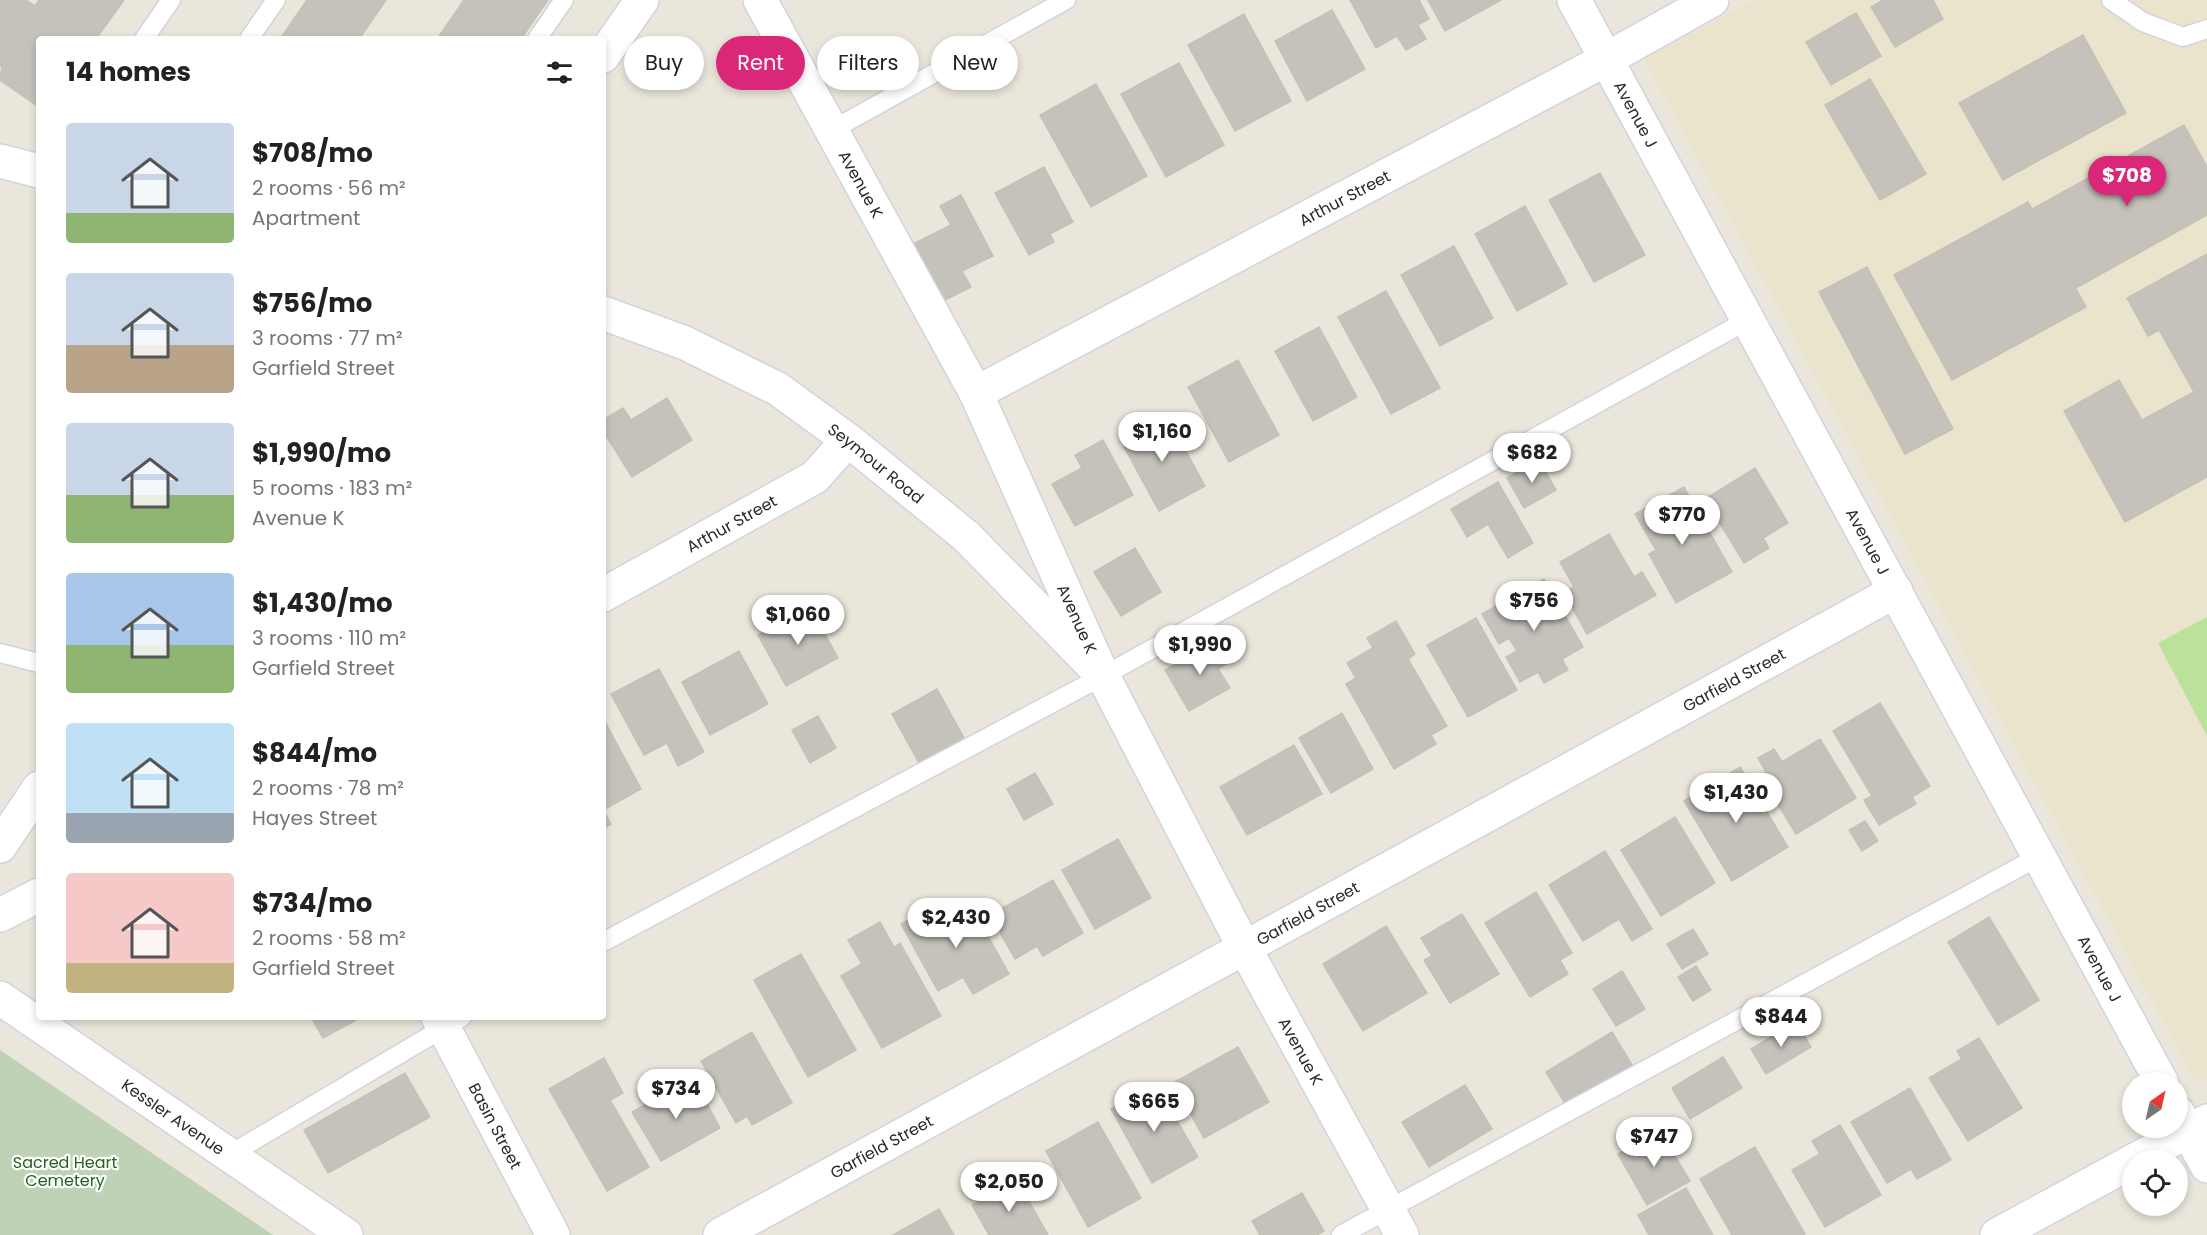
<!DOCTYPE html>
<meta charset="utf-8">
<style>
:root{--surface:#fff;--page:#f2f2f2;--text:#222;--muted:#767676;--accent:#db2777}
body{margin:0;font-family:Poppins,sans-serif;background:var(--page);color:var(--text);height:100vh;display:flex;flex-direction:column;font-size:22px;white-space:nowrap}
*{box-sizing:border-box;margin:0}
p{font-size:20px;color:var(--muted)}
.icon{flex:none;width:33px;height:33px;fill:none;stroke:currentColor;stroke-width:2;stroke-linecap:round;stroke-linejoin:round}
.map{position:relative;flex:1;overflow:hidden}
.panel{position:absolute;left:36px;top:36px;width:570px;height:984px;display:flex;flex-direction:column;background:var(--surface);border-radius:6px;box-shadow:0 3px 9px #0003}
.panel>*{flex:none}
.hud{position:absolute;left:624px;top:36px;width:570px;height:54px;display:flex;gap:12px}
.needle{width:39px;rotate:34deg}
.tools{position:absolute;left:2122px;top:1072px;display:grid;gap:12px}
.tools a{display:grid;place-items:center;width:66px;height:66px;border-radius:50%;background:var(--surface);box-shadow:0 3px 9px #0003;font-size:30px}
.price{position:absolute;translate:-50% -51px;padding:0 14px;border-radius:21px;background:#fff;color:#222;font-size:20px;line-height:39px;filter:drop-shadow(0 2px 3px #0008)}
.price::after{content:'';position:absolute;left:50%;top:36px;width:18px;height:14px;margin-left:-9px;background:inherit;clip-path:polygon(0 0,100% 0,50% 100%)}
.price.current{background:var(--accent);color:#fff}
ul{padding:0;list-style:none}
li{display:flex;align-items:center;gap:18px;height:150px;padding:0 30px}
li span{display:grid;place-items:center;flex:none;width:168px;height:120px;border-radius:6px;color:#555}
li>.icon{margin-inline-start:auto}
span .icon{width:72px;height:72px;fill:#fffc;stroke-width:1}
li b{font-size:26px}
h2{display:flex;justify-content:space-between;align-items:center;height:72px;padding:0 30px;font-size:26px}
.pill{padding:0 21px;border-radius:27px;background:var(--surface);box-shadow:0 3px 9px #0003;font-size:21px;line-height:54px}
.pill.current{background:var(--accent);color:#fff}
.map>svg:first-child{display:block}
</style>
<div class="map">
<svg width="2207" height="1235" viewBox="0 0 2207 1235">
<rect width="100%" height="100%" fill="#eae6dc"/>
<polygon fill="#eae4cd" points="1754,0 2207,0 2207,1079 2197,1084 1644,59"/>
<polygon fill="#c0d2b5" points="0,1050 273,1235 0,1235"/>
<polygon fill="#bbe29b" points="2207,617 2207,736 2158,643"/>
<g fill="#c5c2bc" stroke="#c5c1b6" stroke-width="1.5">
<polygon points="0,0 26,0 35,6 39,0 124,0 96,39 39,39 39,107 0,80 2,67 0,65"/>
<polygon points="307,0 386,0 359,39 280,39"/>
<polygon points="464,0 548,0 521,39 437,39"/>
<polygon points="1350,0 1419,0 1429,19 1418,25 1426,39 1406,50 1397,36 1376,48"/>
<polygon points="1428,0 1501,0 1445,31"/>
<polygon points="1883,0 1933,0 1943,19 1895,47 1871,7"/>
<polygon points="1332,10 1365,69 1307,101 1275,41"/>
<polygon points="1856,13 1881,56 1831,85 1806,42"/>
<polygon points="1244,14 1291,101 1235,131 1188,45"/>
<polygon points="2083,35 2126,113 2003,180 1959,103"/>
<polygon points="1179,63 1224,145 1166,177 1121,94"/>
<polygon points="1870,79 1926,174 1880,200 1825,105"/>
<polygon points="1096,84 1147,176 1091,207 1040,115"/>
<polygon points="2184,125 2207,167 2207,215 2076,288 2032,209"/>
<polygon points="1044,167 1073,222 1050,234 1054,242 1029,255 995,193"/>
<polygon points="1600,173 1645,255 1594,282 1549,200"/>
<polygon points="961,195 993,256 962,271 971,287 945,300 915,243 951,225 940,206"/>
<polygon points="2028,202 2086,307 1952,380 1894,275"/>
<polygon points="1525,206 1567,284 1517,311 1475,234"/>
<polygon points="1454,246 1493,318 1440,346 1401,275"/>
<polygon points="2207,254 2207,477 2125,522 2064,411 2119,380 2142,420 2194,392 2159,330 2148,336 2127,298"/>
<polygon points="1867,267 1953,429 1905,454 1819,292"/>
<polygon points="1386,291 1440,388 1391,414 1338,317"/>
<polygon points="1319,327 1357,397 1313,421 1275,351"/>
<polygon points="1238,360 1279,435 1229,462 1188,387"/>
<polygon points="667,398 692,440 632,477 603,431 603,420 623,408 631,420"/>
<polygon points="1137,418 1147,435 1170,422 1205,486 1159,511 1124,447 1129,445 1120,427"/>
<polygon points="1103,440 1133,495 1075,526 1052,484 1082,468 1075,455"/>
<polygon points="1539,460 1556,490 1524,508 1507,478"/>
<polygon points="1755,468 1788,523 1763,538 1769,548 1744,563 1705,499"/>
<polygon points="1498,482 1533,543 1508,558 1488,524 1467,537 1451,509"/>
<polygon points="1684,487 1732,572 1676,603 1649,554 1656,550 1635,514"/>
<polygon points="1609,534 1634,577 1642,572 1656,595 1587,634 1564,593 1574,587 1560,562"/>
<polygon points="1135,548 1161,592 1121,616 1094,572"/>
<polygon points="1544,579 1583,647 1562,659 1568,670 1544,683 1538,672 1520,682 1506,657 1517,651 1509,638 1499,644 1482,614"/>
<polygon points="810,607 838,658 786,686 758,635"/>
<polygon points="1476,618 1517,690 1468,717 1427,645"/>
<polygon points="1396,621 1415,654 1408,659 1447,726 1431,735 1436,744 1394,769 1346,684 1356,678 1347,663 1373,648 1367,638"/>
<polygon points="1219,640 1231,661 1218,669 1230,688 1189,711 1165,670"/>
<polygon points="739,651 768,704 710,735 682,682"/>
<polygon points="659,669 704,752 678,766 667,743 644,755 611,694"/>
<polygon points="937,689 964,738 919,763 892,714"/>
<polygon points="1880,703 1930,786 1912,797 1916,804 1879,825 1864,800 1872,796 1833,731"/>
<polygon points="1342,713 1373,769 1331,793 1299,738"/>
<polygon points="818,716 836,748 810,763 792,730"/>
<polygon points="603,718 641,789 603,810 611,824 603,829"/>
<polygon points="1820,739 1856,798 1796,834 1760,775 1766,772 1758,758 1774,749 1782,762"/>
<polygon points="1294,745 1322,794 1247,835 1220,787"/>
<polygon points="1740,767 1788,847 1732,881 1684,801"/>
<polygon points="1035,773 1053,804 1024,820 1007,789"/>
<polygon points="1675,817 1715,883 1661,916 1621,850"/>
<polygon points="1865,821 1878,841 1862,851 1849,830"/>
<polygon points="1118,839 1151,898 1095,929 1062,870"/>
<polygon points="1605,851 1652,929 1632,941 1619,919 1583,941 1549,885"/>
<polygon points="1053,880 1083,933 1043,956 1037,946 1015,959 990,915"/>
<polygon points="1536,892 1572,953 1560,960 1568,974 1530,997 1485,923"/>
<polygon points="969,902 1009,974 973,994 963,977 938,991 901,924 926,910 932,922"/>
<polygon points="1462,914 1499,974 1450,1003 1424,960 1432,956 1421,938"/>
<polygon points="1989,917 2039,1000 1998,1025 1948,942"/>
<polygon points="880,922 894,947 900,943 941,1016 882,1048 841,976 862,964 848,940"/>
<polygon points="1386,926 1427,993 1363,1031 1323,964"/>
<polygon points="1693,929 1708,954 1682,969 1667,944"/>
<polygon points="801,954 856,1050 808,1077 754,980"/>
<polygon points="1696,966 1711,990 1693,1001 1678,977"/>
<polygon points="1622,971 1645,1009 1616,1026 1593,989"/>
<polygon points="311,1017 357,1017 358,1019 323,1038"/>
<polygon points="1796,1022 1811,1047 1766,1074 1751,1049"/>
<polygon points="752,1032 792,1103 752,1125 747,1116 736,1123 701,1061"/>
<polygon points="1612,1032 1632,1065 1566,1105 1546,1072"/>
<polygon points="1979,1038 2022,1108 1968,1141 1929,1078 1962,1059 1957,1051"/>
<polygon points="1238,1047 1269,1102 1204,1138 1173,1083"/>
<polygon points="1723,1057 1742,1088 1690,1119 1672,1088"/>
<polygon points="604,1058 623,1093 610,1100 649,1167 607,1191 549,1089"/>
<polygon points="405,1073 430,1117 328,1173 304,1130"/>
<polygon points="693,1078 720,1128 661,1161 632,1112"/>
<polygon points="1156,1084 1198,1157 1152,1183 1111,1109"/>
<polygon points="1465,1085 1492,1129 1429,1167 1402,1122"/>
<polygon points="1910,1088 1951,1160 1917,1179 1911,1169 1887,1183 1851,1122"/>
<polygon points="1098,1122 1141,1198 1088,1227 1046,1151"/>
<polygon points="1840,1125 1881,1195 1825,1227 1792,1170 1820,1154 1812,1141"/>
<polygon points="1659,1130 1690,1181 1647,1205 1618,1154"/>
<polygon points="1755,1147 1805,1234 1803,1235 1732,1235 1700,1179"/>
<polygon points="1017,1180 1048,1235 989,1235 972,1205"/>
<polygon points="1686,1188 1713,1235 1649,1235 1638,1215"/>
<polygon points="1302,1193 1324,1231 1317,1235 1260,1235 1252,1221"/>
<polygon points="939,1209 954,1235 893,1235"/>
</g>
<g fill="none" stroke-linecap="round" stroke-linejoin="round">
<g stroke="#d2d3e0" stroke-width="21">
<g id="service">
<polyline points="2111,0 2143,22 2183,37 2207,29"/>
<polyline points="144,39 171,0"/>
<polyline points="249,39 276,0"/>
<polyline points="537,39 564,0"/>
<polyline points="832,130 1066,0"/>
<polyline points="0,653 39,663"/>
<polyline points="603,942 1103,676 1748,320"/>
<polyline points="229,1155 462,1017"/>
<polyline points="1341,1235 2040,856"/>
</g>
</g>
<g stroke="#d2d3e0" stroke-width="36">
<g id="minor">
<path id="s1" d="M760 0 976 393 1102 674"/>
<path id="s2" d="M1574 0 2162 1083"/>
<polyline points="603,56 642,0"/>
<path id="s3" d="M976 393 1605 60 1712 0"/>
<path id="s4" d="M603 595 815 477 848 440"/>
<polyline points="0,846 39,788"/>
<polyline points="0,915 39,895"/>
<path id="s5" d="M0 998 346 1235"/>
<path id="s6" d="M438 1017 553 1235"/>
<polyline points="2178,1113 2207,1166"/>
<polyline points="2133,1161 2207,1121"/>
<path id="s7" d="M720 1235 1896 591"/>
<polyline points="1997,1235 2133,1161"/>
</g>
</g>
<g stroke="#d2d3e0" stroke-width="36">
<g id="tertiary">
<polyline points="0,161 39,171"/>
<path id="s8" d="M603 313 685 343 778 389 848 440 966 536 1103 676 1244 947 1402 1235"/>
</g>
</g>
<use href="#service" stroke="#fff" stroke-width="18"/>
<use href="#minor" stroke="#fff" stroke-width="33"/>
<use href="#tertiary" stroke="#fff" stroke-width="33"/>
</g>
<g text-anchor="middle" stroke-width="4.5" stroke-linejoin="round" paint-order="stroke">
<g font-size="16" fill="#292929" stroke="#fff">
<text dy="6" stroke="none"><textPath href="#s2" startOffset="130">Avenue J</textPath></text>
<text dy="6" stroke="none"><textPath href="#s1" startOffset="210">Avenue K</textPath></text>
<text dy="6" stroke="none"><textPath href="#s3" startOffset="417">Arthur Street</textPath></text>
<text dy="6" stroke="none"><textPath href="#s8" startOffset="314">Seymour Road</textPath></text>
<text dy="6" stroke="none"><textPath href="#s4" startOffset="147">Arthur Street</textPath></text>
<text dy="6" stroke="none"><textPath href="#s2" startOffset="616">Avenue J</textPath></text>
<text dy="6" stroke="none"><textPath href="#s1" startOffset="696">Avenue K</textPath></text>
<text dy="6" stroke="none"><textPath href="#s7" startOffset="1156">Garfield Street</textPath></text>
<text dy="6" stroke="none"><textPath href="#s7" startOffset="670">Garfield Street</textPath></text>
<text dy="6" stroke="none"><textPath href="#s2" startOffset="1102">Avenue J</textPath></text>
<text dy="6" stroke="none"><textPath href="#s8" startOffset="1050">Avenue K</textPath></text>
<text dy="6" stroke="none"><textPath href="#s5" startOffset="210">Kessler Avenue</textPath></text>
<text dy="6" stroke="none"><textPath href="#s6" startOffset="123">Basin Street</textPath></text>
<text dy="6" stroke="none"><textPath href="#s7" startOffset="184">Garfield Street</textPath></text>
</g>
<g font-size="16" fill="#265e21" stroke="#fff">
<text x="65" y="1168">Sacred Heart<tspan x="65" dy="18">Cemetery</tspan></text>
</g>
</g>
</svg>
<div class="tools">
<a><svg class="needle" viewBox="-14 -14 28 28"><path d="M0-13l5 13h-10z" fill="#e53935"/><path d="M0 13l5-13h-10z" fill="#767676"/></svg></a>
<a><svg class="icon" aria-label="locate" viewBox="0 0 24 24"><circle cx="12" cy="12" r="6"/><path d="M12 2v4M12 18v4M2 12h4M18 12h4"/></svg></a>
</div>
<b class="price current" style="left:2127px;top:207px">$708</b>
<b class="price" style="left:1162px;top:463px">$1,160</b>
<b class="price" style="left:1532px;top:484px">$682</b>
<b class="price" style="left:1682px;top:546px">$770</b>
<b class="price" style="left:1534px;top:632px">$756</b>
<b class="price" style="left:798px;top:646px">$1,060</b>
<b class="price" style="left:1200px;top:676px">$1,990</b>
<b class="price" style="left:1736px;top:824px">$1,430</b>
<b class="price" style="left:956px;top:949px">$2,430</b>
<b class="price" style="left:1781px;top:1048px">$844</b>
<b class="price" style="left:676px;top:1120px">$734</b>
<b class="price" style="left:1154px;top:1133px">$665</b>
<b class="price" style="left:1654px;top:1168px">$747</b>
<b class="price" style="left:1009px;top:1213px">$2,050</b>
<div class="hud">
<a class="pill">Buy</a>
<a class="pill current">Rent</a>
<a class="pill">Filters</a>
<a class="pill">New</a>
</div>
<section class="panel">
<h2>14 homes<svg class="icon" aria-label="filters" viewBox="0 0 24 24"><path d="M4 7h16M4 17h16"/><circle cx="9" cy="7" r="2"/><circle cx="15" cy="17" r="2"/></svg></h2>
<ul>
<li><span style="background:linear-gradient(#c9d6e8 75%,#8fb573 0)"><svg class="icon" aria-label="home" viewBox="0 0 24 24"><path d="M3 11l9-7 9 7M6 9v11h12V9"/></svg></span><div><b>$708/mo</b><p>2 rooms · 56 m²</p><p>Apartment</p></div></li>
<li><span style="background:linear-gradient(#c9d6e8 60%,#b9a48a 0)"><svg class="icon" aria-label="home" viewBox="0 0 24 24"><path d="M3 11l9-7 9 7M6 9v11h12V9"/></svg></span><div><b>$756/mo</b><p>3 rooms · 77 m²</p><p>Garfield Street</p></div></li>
<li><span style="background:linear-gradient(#c9d6e8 60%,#8fb573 0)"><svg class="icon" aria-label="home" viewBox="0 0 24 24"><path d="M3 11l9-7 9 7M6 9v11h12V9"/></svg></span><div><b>$1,990/mo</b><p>5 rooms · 183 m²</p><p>Avenue K</p></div></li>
<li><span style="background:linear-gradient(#a9c7e8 60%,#8fb573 0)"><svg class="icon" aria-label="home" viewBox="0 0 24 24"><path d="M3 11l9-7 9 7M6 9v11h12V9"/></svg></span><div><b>$1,430/mo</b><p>3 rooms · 110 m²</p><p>Garfield Street</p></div></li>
<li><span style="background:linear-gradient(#bfe0f5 75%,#9aa5b1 0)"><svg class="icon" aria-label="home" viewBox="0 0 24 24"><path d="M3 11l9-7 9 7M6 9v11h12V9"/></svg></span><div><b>$844/mo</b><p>2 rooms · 78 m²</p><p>Hayes Street</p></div></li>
<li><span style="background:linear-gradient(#f6c9c9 75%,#c2b280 0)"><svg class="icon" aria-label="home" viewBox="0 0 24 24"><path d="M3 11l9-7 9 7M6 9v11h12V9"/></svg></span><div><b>$734/mo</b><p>2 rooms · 58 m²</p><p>Garfield Street</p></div></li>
</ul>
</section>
</div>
